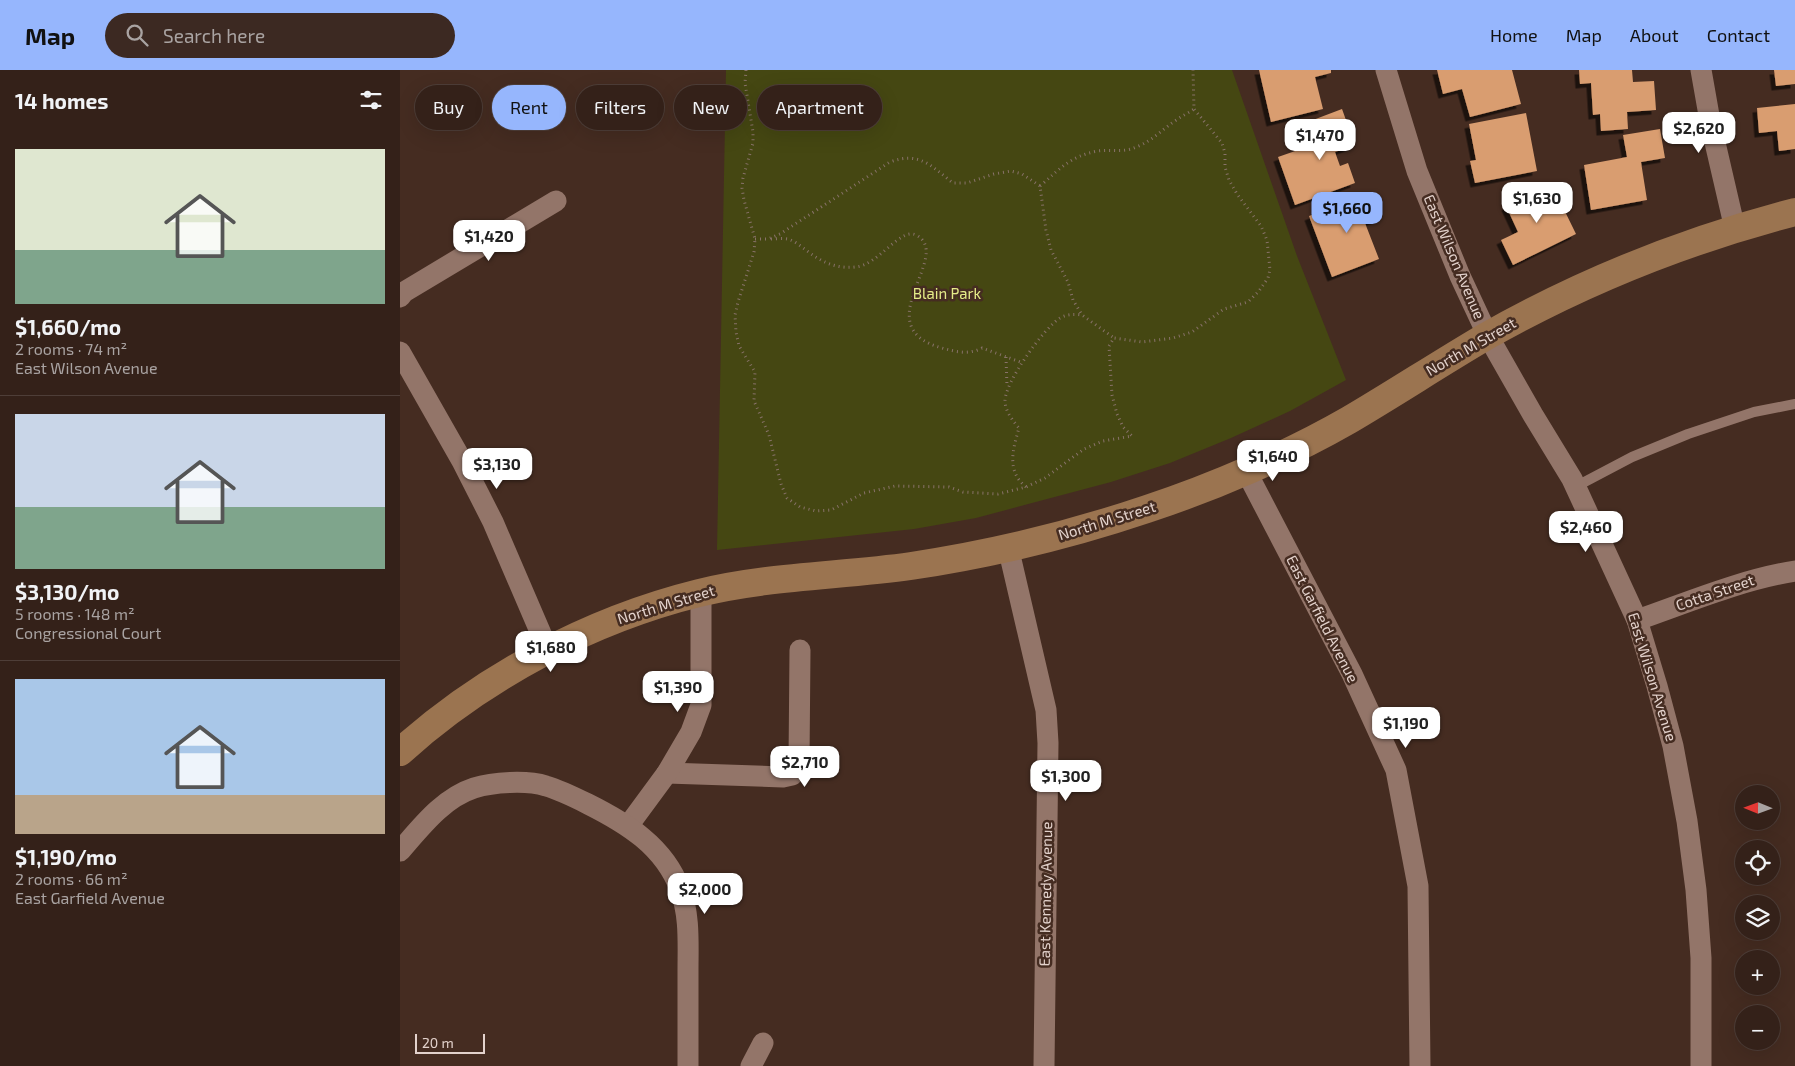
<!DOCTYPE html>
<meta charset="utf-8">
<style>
:root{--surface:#342119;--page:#3c2922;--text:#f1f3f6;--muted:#a9a3a2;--line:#4e3e38;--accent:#96b6fd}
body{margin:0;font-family:"Exo 2",sans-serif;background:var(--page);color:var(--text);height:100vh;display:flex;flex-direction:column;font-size:19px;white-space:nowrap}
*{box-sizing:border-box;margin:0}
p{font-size:16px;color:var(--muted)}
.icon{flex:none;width:28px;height:28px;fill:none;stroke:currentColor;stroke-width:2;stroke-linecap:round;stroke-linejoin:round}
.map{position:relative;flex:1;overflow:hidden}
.drawer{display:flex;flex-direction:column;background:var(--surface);width:400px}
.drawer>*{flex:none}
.banner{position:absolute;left:15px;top:15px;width:475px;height:45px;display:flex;gap:10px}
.needle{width:32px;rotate:271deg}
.fabs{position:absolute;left:1335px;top:715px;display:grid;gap:10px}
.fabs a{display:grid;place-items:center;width:45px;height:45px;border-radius:50%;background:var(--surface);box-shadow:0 5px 20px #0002,0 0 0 1px var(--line);font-size:25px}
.scale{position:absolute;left:15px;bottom:12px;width:70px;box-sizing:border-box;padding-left:5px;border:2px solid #e3d2cc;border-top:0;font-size:14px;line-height:18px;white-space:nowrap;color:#e3d2cc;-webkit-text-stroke:4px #452c21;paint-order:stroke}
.price{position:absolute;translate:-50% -42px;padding:0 11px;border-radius:10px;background:#fff;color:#222;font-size:16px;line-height:32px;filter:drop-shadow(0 1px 2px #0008)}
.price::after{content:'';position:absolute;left:50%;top:30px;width:15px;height:11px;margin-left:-8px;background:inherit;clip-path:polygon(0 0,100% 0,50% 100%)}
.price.current{background:var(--accent);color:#111}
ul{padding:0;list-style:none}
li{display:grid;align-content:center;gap:10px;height:265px;padding:0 15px}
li+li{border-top:1px solid var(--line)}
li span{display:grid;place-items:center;height:155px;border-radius:0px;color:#555}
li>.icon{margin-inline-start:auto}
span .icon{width:90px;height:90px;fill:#fffc;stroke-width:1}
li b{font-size:21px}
h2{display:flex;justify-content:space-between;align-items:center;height:60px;padding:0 15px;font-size:21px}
.pill{padding:0 18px;border-radius:22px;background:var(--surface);box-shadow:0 5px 20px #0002,0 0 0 1px var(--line);font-size:18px;line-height:45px}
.pill.current{background:var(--accent);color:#111}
header{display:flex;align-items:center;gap:30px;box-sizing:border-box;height:70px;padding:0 25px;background:var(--accent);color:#111}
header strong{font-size:24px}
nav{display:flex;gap:28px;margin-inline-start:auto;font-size:18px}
.search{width:350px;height:45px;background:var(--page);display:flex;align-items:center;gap:12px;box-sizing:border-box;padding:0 18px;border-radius:28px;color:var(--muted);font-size:19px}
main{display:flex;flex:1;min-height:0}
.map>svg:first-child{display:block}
</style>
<header>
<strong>Map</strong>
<div class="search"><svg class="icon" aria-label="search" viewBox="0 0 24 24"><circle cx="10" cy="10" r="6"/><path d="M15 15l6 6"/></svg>Search here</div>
<nav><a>Home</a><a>Map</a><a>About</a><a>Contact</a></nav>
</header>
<main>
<section class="drawer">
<h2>14 homes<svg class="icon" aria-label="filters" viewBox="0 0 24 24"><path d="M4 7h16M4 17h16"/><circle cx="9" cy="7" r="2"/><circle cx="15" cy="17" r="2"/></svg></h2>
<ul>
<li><span style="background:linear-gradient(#dfe7d0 65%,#7fa58c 0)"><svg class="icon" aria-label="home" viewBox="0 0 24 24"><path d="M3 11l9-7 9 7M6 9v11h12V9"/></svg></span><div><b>$1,660/mo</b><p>2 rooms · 74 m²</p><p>East Wilson Avenue</p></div></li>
<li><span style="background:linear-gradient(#c9d6e8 60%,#7fa58c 0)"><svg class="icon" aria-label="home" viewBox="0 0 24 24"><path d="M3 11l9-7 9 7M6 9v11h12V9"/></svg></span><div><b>$3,130/mo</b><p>5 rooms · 148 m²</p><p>Congressional Court</p></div></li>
<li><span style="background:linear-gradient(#a9c7e8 75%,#b9a48a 0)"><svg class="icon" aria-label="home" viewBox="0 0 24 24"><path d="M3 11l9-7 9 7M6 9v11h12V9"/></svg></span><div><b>$1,190/mo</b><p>2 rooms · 66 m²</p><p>East Garfield Avenue</p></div></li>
</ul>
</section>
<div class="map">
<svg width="1395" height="996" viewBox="0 0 1395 996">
<defs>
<filter id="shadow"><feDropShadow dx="-4.5" dy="4.5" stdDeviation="0" flood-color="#0009"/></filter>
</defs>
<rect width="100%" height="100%" fill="#452c21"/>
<polygon fill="#454712" points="326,0 832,0 897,186 946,310 890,341 831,368 770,393 711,412 576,448 514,459 317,480"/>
<g fill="#d99d70" filter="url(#shadow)">
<polygon points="859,0 931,0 931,3 915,7 923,39 871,52"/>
<polygon points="1037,0 1112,0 1121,34 1070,47 1062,19 1043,24"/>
<polygon points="1179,0 1232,0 1233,12 1254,11 1256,40 1227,42 1228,59 1201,61 1200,44 1193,45 1191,13 1180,14"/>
<polygon points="1374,0 1395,0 1395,14 1376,16"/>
<polygon points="1395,34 1395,79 1379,81 1377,61 1359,63 1357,38"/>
<polygon points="942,39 955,75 935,82 940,96 948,93 955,113 895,135 878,87 921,72 913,50"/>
<polygon points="1126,43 1137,101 1075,113 1070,91 1076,90 1069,54"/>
<polygon points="1260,59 1265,88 1241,92 1247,130 1191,140 1184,95 1227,87 1223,65"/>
<polygon points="1151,113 1176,164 1113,195 1101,170 1118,162 1106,136"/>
<polygon points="971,123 980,148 965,153 979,189 932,207 909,146"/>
</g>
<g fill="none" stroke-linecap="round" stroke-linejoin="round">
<g stroke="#887269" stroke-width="3" stroke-dasharray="1 4" stroke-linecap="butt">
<polyline points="346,0 345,13 353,62 353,73 343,108 342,118 344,130 355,169 354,182 338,232 335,245 336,262 339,276 355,302 354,331 369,365 381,414 387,428 400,437 416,441 431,440 464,423 495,416 549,417 563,422 598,424 626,417 645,408 684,379 703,371 732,366 723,357 717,344 712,325 709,276 714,268 742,272 773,268 792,262 824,239 848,232 859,221 868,208 870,200 867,170 861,156 837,124 829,110 825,97 825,83 822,73 794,39 793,0"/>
<path d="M640 116C660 99 670 86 698 81 711 79 724 83 736 77 753 71 763 58 778 49 783 45 789 43 794 39"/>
<path d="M355 169H368L380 164 490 92C520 81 531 96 553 113H567L594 104 611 101 622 104 640 116 646 160 651 180 668 212 673 230 682 245 714 268"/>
<path d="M371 169C376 169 382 168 387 169 394 170 400 176 406 180 421 192 436 199 455 197 478 196 500 157 516 165 555 185 464 257 542 278 556 282 569 285 582 278L623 293"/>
<polyline points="606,287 607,317"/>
<path d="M626 417C606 401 613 379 619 358 613 351 605 341 605 331 605 312 644 258 660 248 667 244 674 244 682 245"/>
</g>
<polyline stroke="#937569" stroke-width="10" points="1175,417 1232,387 1288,364 1354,342 1395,334"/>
<g stroke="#937569" stroke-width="21">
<polyline points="986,0 1017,101 1060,206 1088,266 1133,345 1172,409 1237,550 1257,616 1273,676 1287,751 1296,820 1301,888 1301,996"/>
<polyline points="1301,0 1310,51 1335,159"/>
<polyline points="0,227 4,222 156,131"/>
<polyline points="0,282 62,391 93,452 148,580"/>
<polyline points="846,401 952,604 996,700 1018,816 1020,996"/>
<polyline points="608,477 646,640 648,673 644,996"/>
<path d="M1237 550C1289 532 1340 510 1395 501"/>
<polyline points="267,703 383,707 392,705 399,692 400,580"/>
<polyline points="228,756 267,703 291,662 301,635 301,523"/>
<path d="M0 781C21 757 43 728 74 718 93 712 127 710 146 716 160 720 174 727 188 734 226 753 264 776 280 819 290 845 288 873 288 901 288 933 288 964 288 996"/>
<polyline points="351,996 363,973"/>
</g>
<path stroke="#9b7450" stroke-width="28" d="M0 682C83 607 190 550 299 523 368 506 440 506 511 496 591 484 670 465 747 439 814 417 888 385 949 350 995 323 1039 294 1085 267 1182 212 1287 170 1395 142"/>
</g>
<g text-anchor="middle" stroke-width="5" stroke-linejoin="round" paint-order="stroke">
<g font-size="15" fill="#e3d2cc" stroke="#452c21">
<text transform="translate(1054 187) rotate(67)" y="5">East Wilson Avenue</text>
<text transform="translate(1071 277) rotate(-30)" y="5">North M Street</text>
<text transform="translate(707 451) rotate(-17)" y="5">North M Street</text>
<text transform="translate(1315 523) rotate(-19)" y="5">Cotta Street</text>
<text transform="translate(266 535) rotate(-17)" y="5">North M Street</text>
<text transform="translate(922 549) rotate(63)" y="5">East Garfield Avenue</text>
<text transform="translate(1252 607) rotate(73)" y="5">East Wilson Avenue</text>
<text transform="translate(646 824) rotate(-89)" y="5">East Kennedy Avenue</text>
</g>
<g font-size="15" fill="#e5ec88" stroke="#452c21">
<text x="547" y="229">Blain Park</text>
</g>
</g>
</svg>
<div class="fabs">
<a><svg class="needle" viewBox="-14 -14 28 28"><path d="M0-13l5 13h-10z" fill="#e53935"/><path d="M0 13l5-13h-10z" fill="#a9a3a2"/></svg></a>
<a><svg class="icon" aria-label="locate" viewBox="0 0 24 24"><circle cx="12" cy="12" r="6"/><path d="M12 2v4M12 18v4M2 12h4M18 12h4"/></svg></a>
<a><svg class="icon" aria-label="layers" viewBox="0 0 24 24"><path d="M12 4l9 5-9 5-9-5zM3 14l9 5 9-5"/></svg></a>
<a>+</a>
<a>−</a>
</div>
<div class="scale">20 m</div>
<b class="price" style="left:1299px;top:84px">$2,620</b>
<b class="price" style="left:920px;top:91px">$1,470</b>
<b class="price" style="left:1137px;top:154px">$1,630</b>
<b class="price current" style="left:947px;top:164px">$1,660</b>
<b class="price" style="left:89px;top:192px">$1,420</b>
<b class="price" style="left:873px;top:412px">$1,640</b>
<b class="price" style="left:97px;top:420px">$3,130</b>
<b class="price" style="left:1186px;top:483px">$2,460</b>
<b class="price" style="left:151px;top:603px">$1,680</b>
<b class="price" style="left:278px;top:643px">$1,390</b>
<b class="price" style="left:1006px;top:679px">$1,190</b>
<b class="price" style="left:405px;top:718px">$2,710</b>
<b class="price" style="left:666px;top:732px">$1,300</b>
<b class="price" style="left:305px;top:845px">$2,000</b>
<div class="banner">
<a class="pill">Buy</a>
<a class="pill current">Rent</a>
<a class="pill">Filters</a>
<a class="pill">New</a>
<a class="pill">Apartment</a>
</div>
</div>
</main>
